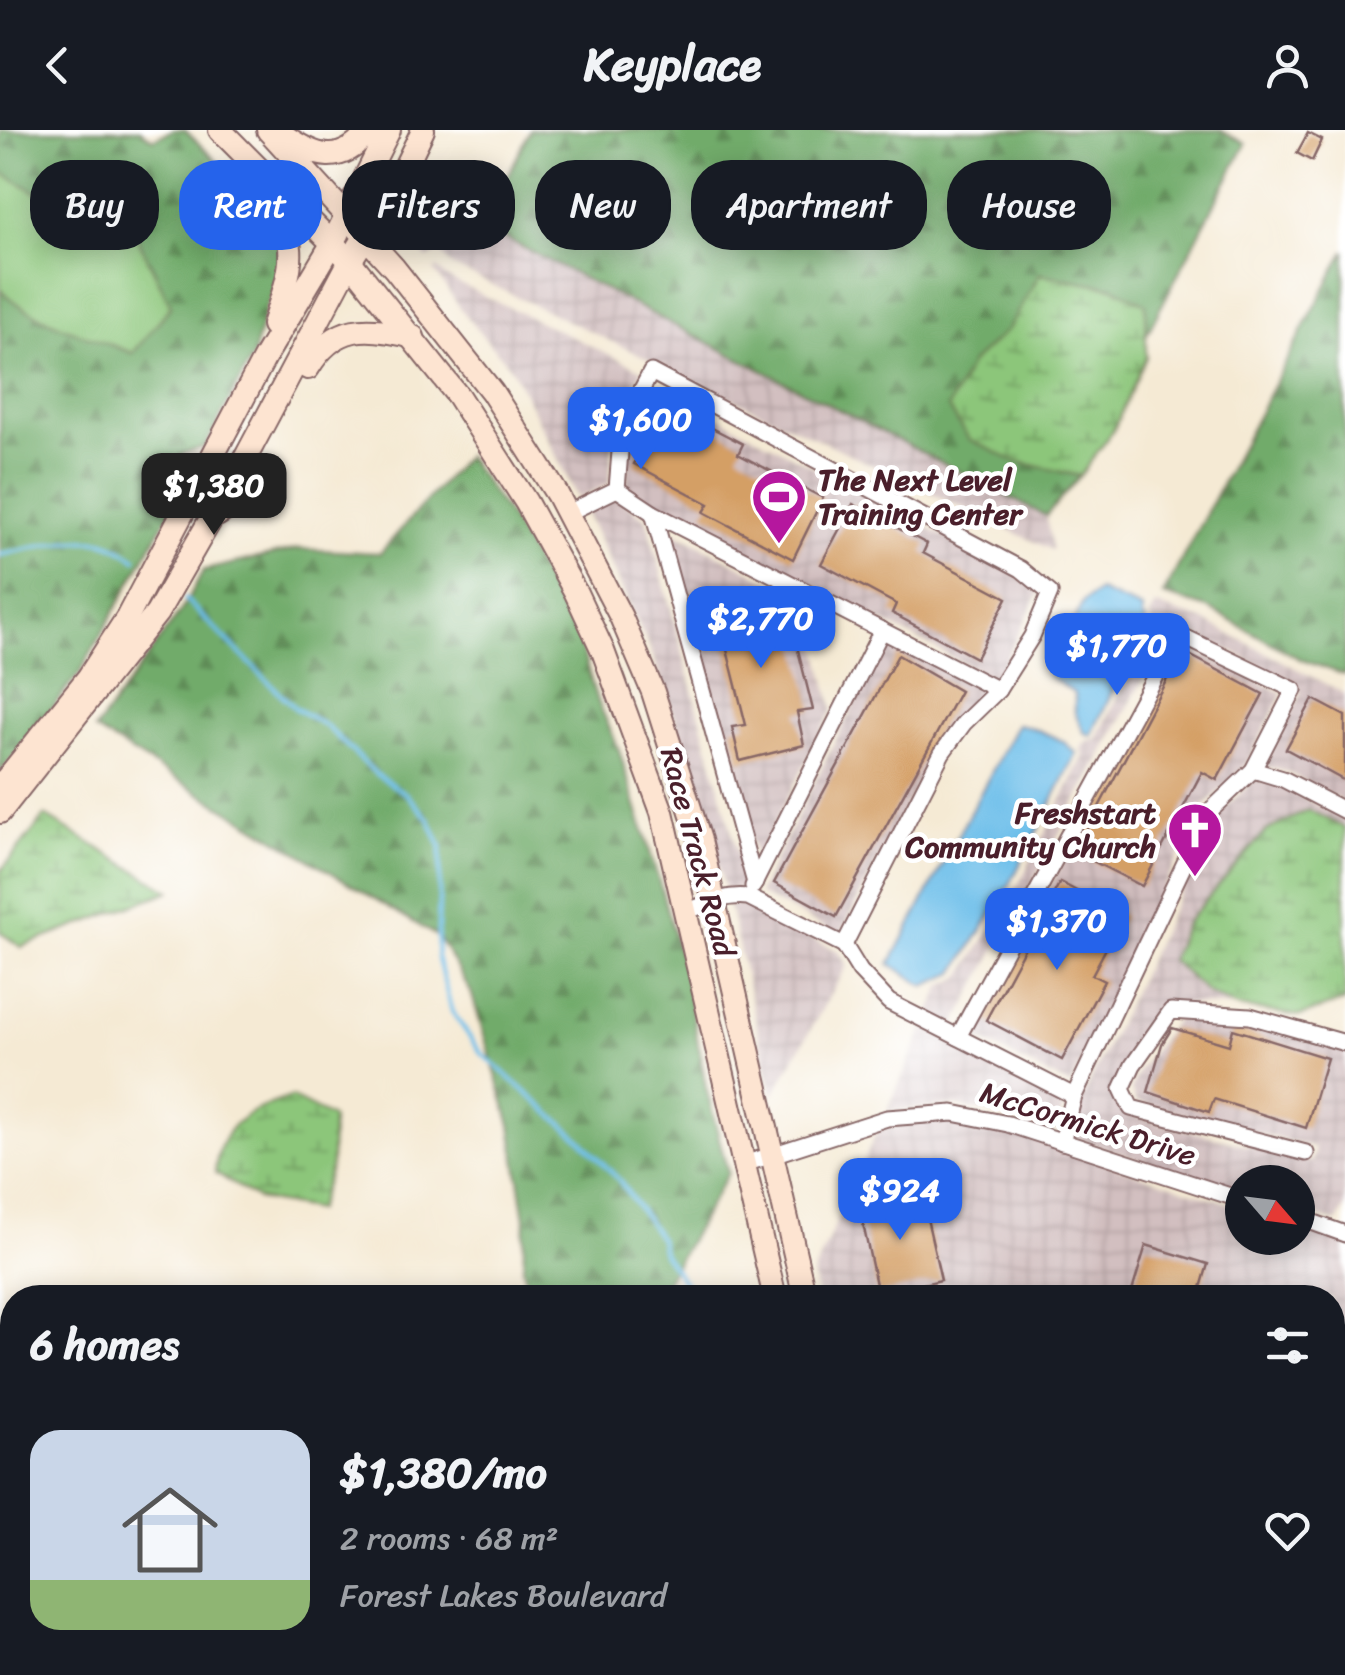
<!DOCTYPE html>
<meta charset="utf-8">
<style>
:root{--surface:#171b24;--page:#242831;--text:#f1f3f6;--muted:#9ea1a6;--accent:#2563eb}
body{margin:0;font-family:Sriracha,sans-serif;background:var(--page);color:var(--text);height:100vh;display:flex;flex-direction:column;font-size:38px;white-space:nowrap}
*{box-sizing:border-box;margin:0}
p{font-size:32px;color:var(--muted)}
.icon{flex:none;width:55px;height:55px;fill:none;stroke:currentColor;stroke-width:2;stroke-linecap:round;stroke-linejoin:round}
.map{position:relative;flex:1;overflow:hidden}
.sheet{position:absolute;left:0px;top:1155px;width:1345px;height:390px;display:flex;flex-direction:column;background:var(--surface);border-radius:40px 40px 0 0;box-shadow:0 5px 25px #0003}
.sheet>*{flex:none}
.hud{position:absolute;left:30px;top:30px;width:1285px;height:90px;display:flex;gap:20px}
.needle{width:65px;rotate:118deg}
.tools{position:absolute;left:1225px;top:1035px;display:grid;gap:20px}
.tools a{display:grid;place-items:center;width:90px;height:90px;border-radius:50%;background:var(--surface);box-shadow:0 5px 25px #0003;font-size:50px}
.price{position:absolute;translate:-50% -85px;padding:0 22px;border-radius:20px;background:var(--accent);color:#fff;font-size:32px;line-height:65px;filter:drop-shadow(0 2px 5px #0008)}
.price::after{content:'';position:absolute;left:50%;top:60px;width:30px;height:22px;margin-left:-15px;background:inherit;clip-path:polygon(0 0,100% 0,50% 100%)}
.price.on{background:#222;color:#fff}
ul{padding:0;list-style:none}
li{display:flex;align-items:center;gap:30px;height:250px;padding:0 30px}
li span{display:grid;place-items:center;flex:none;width:280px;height:200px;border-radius:30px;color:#555}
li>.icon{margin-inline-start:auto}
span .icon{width:120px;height:120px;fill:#fffc;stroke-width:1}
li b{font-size:42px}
h2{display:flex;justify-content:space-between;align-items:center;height:120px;padding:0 30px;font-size:42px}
.chip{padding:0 35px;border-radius:40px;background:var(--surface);box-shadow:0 5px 25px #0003;font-size:35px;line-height:90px}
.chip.on{background:var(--accent);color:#fff}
header{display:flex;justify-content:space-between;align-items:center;height:130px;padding:0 30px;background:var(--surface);font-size:45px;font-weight:700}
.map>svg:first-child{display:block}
</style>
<header><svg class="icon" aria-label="back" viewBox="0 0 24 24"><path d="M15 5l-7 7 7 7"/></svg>Keyplace<svg class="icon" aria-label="person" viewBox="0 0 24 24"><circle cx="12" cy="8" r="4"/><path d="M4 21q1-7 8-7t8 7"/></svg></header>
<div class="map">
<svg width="1345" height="1545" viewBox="0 0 1345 1545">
<defs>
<pattern id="industrial-grid" width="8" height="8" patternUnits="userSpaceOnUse" patternTransform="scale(2.5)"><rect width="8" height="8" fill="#d2bfc0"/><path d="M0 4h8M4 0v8" fill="none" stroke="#b6a4a5"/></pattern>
<pattern id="forest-firs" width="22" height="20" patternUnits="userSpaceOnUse" patternTransform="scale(2.5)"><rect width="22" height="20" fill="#71ab6a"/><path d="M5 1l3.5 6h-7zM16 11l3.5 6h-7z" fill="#5f8b57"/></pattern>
<pattern id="wetland-marsh" width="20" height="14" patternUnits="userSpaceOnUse" patternTransform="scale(2.5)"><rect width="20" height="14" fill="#8cc67a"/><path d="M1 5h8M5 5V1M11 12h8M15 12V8" fill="none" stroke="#74a064"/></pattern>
</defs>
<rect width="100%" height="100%" fill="#fff"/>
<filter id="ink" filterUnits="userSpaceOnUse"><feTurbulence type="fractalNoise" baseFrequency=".01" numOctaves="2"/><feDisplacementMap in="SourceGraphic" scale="20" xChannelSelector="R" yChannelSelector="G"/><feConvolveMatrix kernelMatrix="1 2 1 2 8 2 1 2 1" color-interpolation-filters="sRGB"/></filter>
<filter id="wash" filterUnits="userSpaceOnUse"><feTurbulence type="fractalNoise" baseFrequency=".0048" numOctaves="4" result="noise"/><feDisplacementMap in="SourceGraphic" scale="40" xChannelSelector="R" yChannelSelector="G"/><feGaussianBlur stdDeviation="2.25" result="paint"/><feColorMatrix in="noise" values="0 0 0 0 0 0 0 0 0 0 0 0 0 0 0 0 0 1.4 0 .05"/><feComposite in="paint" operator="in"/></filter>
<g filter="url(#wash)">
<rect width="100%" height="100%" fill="#f5ead4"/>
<g fill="url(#industrial-grid)">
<polygon points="432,61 483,97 1046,386 1052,420 452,136 440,122 426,129 411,92"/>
<polygon points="437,138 445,147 642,240 614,293 609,354 578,369 512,239 469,190 434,141"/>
<polygon points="655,253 1016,445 1039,463 995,549 820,460 819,457 814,457 657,377 626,356 630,299"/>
<polygon points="617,368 646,388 745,751 742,758 725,760 691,632 650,518 586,383"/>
<polygon points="665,397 806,470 833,579 756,729"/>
<polygon points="1156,476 1203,490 1345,564 1345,673 1287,642 1265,636 1301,564 1297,553 1181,498 1170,500 954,897 930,884 942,856 961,847 1016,759 1084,626 1081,618 1087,611 1097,609 1152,494 1150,485"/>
<polygon points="887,510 985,561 957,588 934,619 840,805 758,764 847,588 851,587 850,582"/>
<polygon points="1182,514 1283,563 1245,636 1201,679 1070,956 969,904"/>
<polygon points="1255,649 1281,656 1345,690 1345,698 1309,680 1266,701 1185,793 1206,862 1236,877 1171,873 1164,876 1126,930 1114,961 1123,980 1129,985 1312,1032 1315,1018 1136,972 1131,959 1140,939 1176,889 1250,893 1345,921 1345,1077 1337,1092 1298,1080 1298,1052 1242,1052 1242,1062 1072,1008 1082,969 1216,687"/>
<polygon points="739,773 838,821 847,835 773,966 729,775"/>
<polygon points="924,898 1065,970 1056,1002 1009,986 954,976 887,981"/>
<polygon points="923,991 953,991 1007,1001 1242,1078 1242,1108 1298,1108 1298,1095 1345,1114 1345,1426 1333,1424 1332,1168 818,1168 813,1145 878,999"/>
<polygon points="905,1533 1134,1533 1123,1545 908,1545"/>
</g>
<g fill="url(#forest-firs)" stroke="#5e654a" stroke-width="2.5">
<path d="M0 0H140L153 9 173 0H185L267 80 280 108 281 148 266 177 253 226 205 317 181 324 186 339 193 341 80 543 0 643V160C36 192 89 206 133 223L171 176 135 103 85 89 0 42Z"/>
<polygon points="530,0 1220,0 1246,14 1146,206 1145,174 1041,144 1008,199 971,233 1014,331 1080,346 1046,386 483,97"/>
<polygon points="1345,120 1345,545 1302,530 1208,478 1163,465"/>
<polygon points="466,326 507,383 579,509 595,564 619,620 662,761 687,852 706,957 728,1043 657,1167 530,1166 523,1138 525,1089 511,995 471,862 438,807 95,600 182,479 204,440 298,419 380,423"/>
<polygon points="1333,1431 1345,1432 1345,1545 1132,1545 1144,1533 1332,1532"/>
</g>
<g fill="url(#wetland-marsh)" stroke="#6b7252" stroke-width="2.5">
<polygon points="1040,144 1113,157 1146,174 1146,227 1113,301 1080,346 1014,331 969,309 948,278 971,233 1008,199"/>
<polygon points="1309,680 1345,698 1345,871 1300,886 1236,877 1206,862 1171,830 1185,794 1266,701"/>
<polygon points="45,686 170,761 21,817 0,802 0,742"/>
<path d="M291 967 332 988 331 1035 317 1080 257 1069 215 1042C220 992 248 981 291 967Z"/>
</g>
<path fill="#8cc67a" stroke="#6b7252" stroke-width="2.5" d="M0 42 85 89 135 103 171 176 133 223C89 206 36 192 0 160Z"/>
<g fill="#6ebfea" stroke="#5c6f8a" stroke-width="2.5">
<polygon points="1099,461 1142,479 1142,488 1146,490 1091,606 1084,602 1075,583 1075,564 1048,545 1083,472"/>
<path d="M1017 594C1024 594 1061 609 1065 613 1070 617 1072 621 1077 623L1009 756 955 843 925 856 890 834Z"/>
<polygon points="631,1532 827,1533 830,1545 624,1545"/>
<polygon points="172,1533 367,1533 360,1545 194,1545 176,1538"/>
</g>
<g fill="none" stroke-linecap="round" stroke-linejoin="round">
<g stroke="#6ebfea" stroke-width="4">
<path d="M0 425C28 419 70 408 99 411 113 413 125 422 136 429"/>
<polyline points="185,469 295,578 326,596 377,645 405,663 429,689 441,716 437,826 452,882 481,923 580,1009 619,1050 660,1109 663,1123 695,1168"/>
<polyline points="1332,1393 1345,1407"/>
</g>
</g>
<g id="blocks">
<g fill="#d49f65">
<polygon points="1308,3 1322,10 1312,31 1297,23"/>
<polygon points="666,274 743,314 738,324 823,368 793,429 704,382 709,374 634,334"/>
<polygon points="853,374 927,414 923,423 1007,468 976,528 892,483 896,474 821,434"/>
<polygon points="765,458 772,489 789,484 813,580 797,582 804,615 740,631 732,597 746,595 723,504 706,507 698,472"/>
<polygon points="1182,521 1263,564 1217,650 1202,642 1142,756 1075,722"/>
<polygon points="898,525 960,561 836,787 774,753"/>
<polygon points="1313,569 1345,586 1345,651 1286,619"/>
<polygon points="1060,752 1123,786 1092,845 1104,851 1062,930 986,890"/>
<polygon points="1172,898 1229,915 1233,899 1327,928 1306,998 1214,969 1209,982 1148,962 1162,914"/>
<polygon points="921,1062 941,1150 878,1164 859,1075"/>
<polygon points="1146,1115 1208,1134 1198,1168 1130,1168"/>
<polygon points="12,1205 12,1299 0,1288 0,1209 6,1214"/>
<polygon points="1345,1261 1345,1336 1332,1317 1332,1270"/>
<polygon points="124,1532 168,1532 178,1545 134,1545"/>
<polygon points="368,1532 409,1532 402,1545 362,1545"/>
<polygon points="963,1532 1033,1532 1036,1545 966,1545"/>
</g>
</g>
</g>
<g filter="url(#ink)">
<use href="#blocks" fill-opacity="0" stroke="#866666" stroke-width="2.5"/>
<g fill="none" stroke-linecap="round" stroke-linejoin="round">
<g stroke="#866666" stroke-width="19">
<g id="minor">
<polyline points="617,359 653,383 998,560"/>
<path d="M568 383 617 359 622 297 651 242 1021 439 1050 463 1032 506 998 560 964 593 942 623 844 815 748 767C726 764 706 774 686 782"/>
<polyline points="653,383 755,753"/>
<polyline points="1253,640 1283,649 1345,681"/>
<polyline points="753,756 882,500"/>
<polyline points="844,815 860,841 889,872 1074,966"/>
<polyline points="958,907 1178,504 1294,560 1253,640 1209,682 1074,966 1062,1012"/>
<polyline points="1306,1023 1131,978 1122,959 1133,935 1171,881 1250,886 1345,913"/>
<polyline points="744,1034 887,988 953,983 1008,994 1242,1070"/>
<polyline points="1298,1087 1345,1104"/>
</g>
</g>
<g stroke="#866666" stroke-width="26">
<g id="secondary">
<polyline points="220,0 350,131 458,266 526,372 576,463 603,521 662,682 775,1168"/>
<polyline points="268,0 394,138 492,262 557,364 621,487 653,562 700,710 805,1168"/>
<path d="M283 5C316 28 341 37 370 0"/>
<path d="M255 56C305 108 293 134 273 195"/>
<path d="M308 238C335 193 367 195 413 207"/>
<polyline points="217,385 241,370 253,372"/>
<polyline points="0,657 88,548 127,488 266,225 332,114 389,0"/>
<polyline points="0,682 157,483 239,340 350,131 390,68 423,0"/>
<polyline points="858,1532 861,1545"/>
<polyline points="889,1532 892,1545"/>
</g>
</g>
<use href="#minor" stroke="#fff" stroke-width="15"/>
<use href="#secondary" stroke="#fde4d1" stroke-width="22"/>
</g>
</g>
<defs>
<g id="stadium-pin" transform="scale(2.875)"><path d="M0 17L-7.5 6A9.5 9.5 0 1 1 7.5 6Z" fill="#b5179e" stroke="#fff"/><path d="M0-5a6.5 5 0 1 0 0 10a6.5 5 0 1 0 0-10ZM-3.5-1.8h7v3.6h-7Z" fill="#fff"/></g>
<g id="church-pin" transform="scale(2.875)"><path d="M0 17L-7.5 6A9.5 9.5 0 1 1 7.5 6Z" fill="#b5179e" stroke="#fff"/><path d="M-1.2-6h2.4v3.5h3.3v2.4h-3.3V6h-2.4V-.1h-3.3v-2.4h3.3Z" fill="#fff"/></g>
</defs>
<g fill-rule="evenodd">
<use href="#stadium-pin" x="779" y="367"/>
<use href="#church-pin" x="1195" y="700"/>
</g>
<g text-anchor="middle" stroke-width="9" stroke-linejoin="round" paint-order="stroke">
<g font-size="30" font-weight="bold" fill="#4a1f2b" stroke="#fff" text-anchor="start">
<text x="818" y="360">The Next Level<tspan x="818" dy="34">Training Center</tspan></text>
<text x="1156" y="693" text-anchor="end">Freshstart<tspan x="1156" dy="34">Community Church</tspan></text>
</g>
<g font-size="30" fill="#4a1f2b" stroke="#fff">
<text transform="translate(698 722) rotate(75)" y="10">Race Track Road</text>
<text transform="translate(1088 994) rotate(17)" y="10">McCormick Drive</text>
</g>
</g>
</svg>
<div class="tools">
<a><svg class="needle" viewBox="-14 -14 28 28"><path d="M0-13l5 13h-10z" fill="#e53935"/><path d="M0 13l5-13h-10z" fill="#9ea1a6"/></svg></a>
</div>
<b class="price" style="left:641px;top:342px">$1,600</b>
<b class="price on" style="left:214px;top:408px">$1,380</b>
<b class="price" style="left:761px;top:541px">$2,770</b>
<b class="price" style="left:1117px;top:568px">$1,770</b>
<b class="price" style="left:1057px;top:843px">$1,370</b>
<b class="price" style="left:900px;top:1113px">$924</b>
<div class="hud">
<a class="chip">Buy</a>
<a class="chip on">Rent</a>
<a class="chip">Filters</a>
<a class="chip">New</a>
<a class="chip">Apartment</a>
<a class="chip">House</a>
</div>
<section class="sheet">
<h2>6 homes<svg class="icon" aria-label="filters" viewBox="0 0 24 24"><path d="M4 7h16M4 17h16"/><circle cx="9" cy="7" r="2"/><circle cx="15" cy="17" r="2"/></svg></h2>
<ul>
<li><span style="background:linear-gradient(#c9d6e8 75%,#8fb573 0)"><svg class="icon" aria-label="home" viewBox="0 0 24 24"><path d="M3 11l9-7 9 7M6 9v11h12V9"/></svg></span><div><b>$1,380/mo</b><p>2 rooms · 68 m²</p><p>Forest Lakes Boulevard</p></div><svg class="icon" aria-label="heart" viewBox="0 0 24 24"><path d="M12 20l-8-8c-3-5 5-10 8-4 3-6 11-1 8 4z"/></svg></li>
</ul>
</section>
</div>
